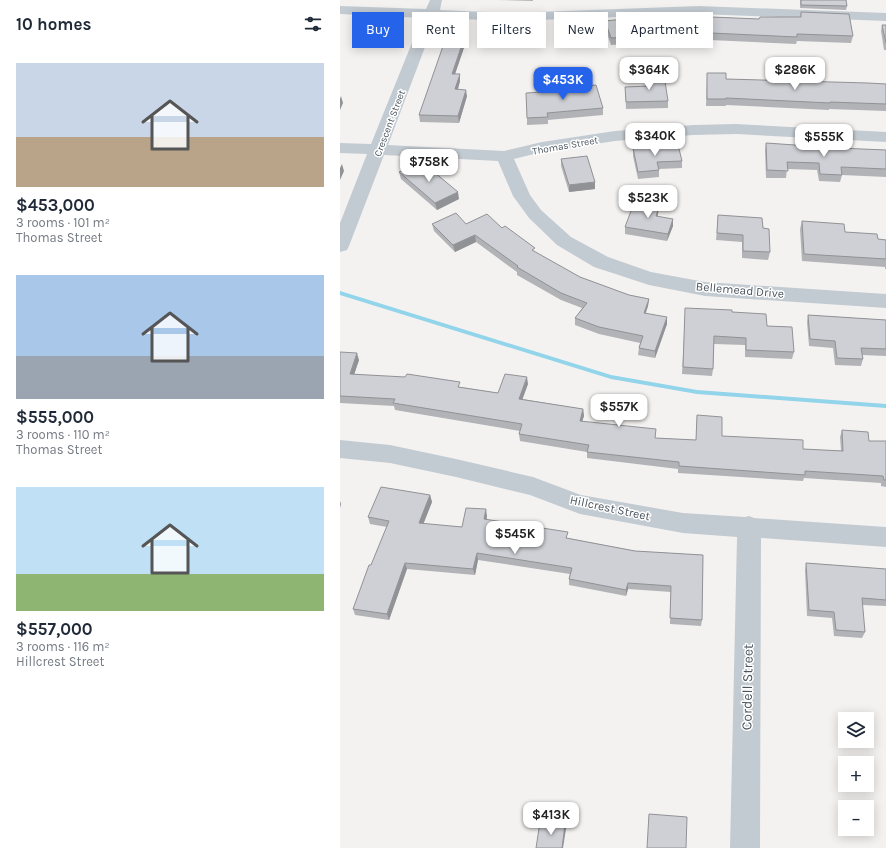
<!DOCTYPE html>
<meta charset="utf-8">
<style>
:root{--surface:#fff;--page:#f2f2f3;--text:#1f2937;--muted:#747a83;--accent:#2563eb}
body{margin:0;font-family:Karla,sans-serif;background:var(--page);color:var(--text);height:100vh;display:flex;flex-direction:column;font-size:15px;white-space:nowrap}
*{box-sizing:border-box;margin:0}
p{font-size:13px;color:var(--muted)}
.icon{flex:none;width:22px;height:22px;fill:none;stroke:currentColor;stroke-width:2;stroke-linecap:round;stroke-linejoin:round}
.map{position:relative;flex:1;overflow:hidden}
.side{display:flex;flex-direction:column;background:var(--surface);width:340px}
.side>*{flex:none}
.top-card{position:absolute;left:12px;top:12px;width:380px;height:36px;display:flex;gap:8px}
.controls{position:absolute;left:498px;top:712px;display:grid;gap:8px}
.controls a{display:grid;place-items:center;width:36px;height:36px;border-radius:0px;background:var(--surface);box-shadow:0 2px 10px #0003;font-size:20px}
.price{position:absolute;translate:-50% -34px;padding:0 9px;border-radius:8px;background:#fff;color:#222;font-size:13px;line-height:26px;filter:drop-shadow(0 1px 2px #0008)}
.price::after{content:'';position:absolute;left:50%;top:24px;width:12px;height:9px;margin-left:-6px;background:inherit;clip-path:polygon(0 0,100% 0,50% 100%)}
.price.on{background:var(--accent);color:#fff}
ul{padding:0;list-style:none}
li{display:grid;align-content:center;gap:8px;height:212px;padding:0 16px}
li span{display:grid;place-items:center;height:124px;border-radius:0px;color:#555}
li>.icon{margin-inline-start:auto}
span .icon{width:72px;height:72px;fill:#fffc;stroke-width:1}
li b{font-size:17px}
h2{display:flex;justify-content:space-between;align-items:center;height:48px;padding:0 16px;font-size:17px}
.chip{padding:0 14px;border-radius:0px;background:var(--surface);box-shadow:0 2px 10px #0003;font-size:14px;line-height:36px}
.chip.on{background:var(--accent);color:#fff}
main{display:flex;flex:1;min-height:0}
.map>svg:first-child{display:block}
</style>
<main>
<section class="side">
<h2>10 homes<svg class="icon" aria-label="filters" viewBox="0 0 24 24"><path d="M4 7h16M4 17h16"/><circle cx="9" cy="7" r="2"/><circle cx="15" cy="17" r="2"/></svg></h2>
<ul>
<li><span style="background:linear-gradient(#c9d6e8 60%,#b9a48a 0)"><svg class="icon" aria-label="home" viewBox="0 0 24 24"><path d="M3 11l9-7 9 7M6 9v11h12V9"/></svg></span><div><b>$453,000</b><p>3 rooms · 101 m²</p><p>Thomas Street</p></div></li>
<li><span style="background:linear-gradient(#a9c7e8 65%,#9aa5b1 0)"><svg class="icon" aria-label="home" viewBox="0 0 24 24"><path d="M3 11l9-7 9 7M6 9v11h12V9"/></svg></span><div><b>$555,000</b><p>3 rooms · 110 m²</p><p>Thomas Street</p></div></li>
<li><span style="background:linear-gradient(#bfe0f5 70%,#8fb573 0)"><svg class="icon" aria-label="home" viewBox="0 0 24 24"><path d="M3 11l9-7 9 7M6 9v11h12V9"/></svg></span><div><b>$557,000</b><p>3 rooms · 116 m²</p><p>Hillcrest Street</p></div></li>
</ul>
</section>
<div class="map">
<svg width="546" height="848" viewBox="0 0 546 848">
<rect width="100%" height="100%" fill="#f4f2f1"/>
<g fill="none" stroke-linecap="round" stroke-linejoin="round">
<polygon fill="#92d4e9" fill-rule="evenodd" points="0,291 271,375 357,390 546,404 546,408 357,394 271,379 0,295"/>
<g fill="#c3cbd2" fill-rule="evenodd">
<polygon points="90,0 102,0 100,10 171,13 359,6 546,13 546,21 359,14 171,21 96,18 48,145 164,151 202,142 275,131 353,125 396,124 546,132 546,142 396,134 353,135 275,141 202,152 174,159 190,195 201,210 231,237 268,257 311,272 365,282 546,294 546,308 365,296 309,285 254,267 217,245 189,218 173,196 158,161 44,155 9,246 7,250 0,252 0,223 27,154 0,153 0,143 31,144 82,18 0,14 0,6 86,9"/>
<polygon points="0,440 50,445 116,459 193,477 241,495 343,513 405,517 409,516 414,518 546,527 546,547 421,538 420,848 390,848 397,537 343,533 240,514 190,495 116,477 50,463 0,458"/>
</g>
</g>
<g fill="#b2b3b7">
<polygon points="157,0 193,0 193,1"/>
<polygon points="460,0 506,0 507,6 506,10 460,8"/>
<polygon points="461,12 513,36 511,43 457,41 456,44 370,40 371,17 419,19 460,17"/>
<polygon points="265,21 291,37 290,44 271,45 265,28"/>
<polygon points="542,25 546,25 546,50 544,50 541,31"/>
<polygon points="129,33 115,74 120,81 118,89 127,96 119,123 80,122 79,115"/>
<polygon points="367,73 386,79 546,84 546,113 546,111 489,109 489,110 386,105 386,106 366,106"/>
<polygon points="308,75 328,101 328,108 286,109 285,87 308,86"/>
<polygon points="236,87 263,108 263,115 208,120 208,124 187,125 187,118 236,91"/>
<polygon points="426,143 498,148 546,150 546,177 502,175 500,182 479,181 477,170 447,169 446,178 426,178 425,150"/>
<polygon points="293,148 342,161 342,168 319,169 319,177 298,179 293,156"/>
<polygon points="221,159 255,189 229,192 221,166"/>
<polygon points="59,172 119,199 97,210 61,179"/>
<polygon points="318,214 318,217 333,219 333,226 327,241 285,234 285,227"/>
<polygon points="378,215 423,228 430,252 428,260 402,258 402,242 376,240"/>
<polygon points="462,221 505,232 538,239 546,240 546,269 545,269 545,267 462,261 460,229"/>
<polygon points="92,224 126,224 162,228 195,252 240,277 289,295 309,299 308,306 306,313 327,324 315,358 298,355 299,348 300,343 259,334 235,325 235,318 242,308 221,300 177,275 177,272 136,242 115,252 94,231"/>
<polygon points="392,312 427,326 454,352 452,359 405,357 405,345 374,344 373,369 372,376 342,374 345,315"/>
<polygon points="468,315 546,320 546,356 522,355 523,359 521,366 495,365 493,348 469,346 467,322"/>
<polygon points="0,352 19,360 14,374 121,387 158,393 188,384 182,399 243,409 244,416 242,421 315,438 356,440 357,415 382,436 463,449 501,451 500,437 502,430 529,441 546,441 546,487 541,486 541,483 464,478 463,481 338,473 338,469 247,458 247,452 180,441 179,434 180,431 55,410 54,406 0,403"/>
<polygon points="90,495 92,502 83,524 122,527 147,516 147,520 228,538 295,551 363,555 362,620 361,626 330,624 331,592 288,589 286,596 229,585 229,579 230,574 138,560 135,575 67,569 49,620 15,615 13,609 47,527 30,524 28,517"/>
<polygon points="466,563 546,569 546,606 522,605 525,632 522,638 494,636 492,618 467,616 465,570"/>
</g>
<g fill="#919295">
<polygon points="128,27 129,33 113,80 112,74"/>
<polygon points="120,74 120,81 116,96 115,89"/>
<polygon points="126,90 127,96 119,123 118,116"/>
<polygon points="1,96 3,103 0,110 0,99"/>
<polygon points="2,164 4,171 0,180 0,168"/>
<polygon points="255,182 255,189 229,192 229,185"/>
<polygon points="118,192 119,199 97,210 95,203"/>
<polygon points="319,207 318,214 315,224 316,216"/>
<polygon points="333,219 333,226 327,241 328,234"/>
<polygon points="135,235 136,242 115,252 113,245"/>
<polygon points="309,299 308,306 303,320 304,313"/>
<polygon points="327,317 327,324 315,358 315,351"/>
<polygon points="17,353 19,360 12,381 10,374"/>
<polygon points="187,377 188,384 180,406 179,399"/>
<polygon points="243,409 244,416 240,428 240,421"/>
<polygon points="90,495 92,502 81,530 79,523"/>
<polygon points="0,501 1,504 0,508"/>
<polygon points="146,509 147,516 145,526 144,519"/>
<polygon points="137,553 138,560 135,575 133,569"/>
<polygon points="65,563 67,569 49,620 47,614"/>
<polygon points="288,583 288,589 286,596 286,590"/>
<polygon points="225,824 226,829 223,848 222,848"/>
</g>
<g fill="#cfd0d5" stroke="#919295">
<polygon points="461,0 506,0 507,6 461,5"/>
<polygon points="461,12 509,14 513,36 457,34 457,37 371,33 371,17 419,19 420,17 461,17"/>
<polygon points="284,19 291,37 271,38 265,21"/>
<polygon points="542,25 546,25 546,43"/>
<polygon points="110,26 128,27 112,74 120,74 115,89 126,90 118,116 79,115"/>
<polygon points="367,73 386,73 386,79 528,83 546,84 546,104 490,102 490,103 386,98 386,99 367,99"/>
<polygon points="308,75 324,75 328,101 286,102 285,87 309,86"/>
<polygon points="256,85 263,108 207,113 208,117 187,118 186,93 237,90 236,87"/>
<polygon points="426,143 498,148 546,150 546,169 501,167 502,175 480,174 479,163 447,162 448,171 427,170"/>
<polygon points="338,145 342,161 317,162 319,170 298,172 293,148"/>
<polygon points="247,156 255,182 229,185 221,159"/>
<polygon points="76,164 89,175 94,172 118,192 95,203 59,172"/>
<polygon points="294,203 319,207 316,216 333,219 328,234 285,227"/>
<polygon points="116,213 126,224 147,214 162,228 165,226 195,248 192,250 240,277 289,295 309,299 304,313 327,317 315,351 299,348 303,336 259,327 235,318 247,303 221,293 177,267 178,266 135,235 113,245 92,224"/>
<polygon points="378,215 422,218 423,228 429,229 430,252 403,251 403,235 377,233"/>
<polygon points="462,221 504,224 505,232 537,234 538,239 546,240 546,259 464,254"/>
<polygon points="345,308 392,310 392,312 426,314 427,326 452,327 454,352 406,350 406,338 374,336 373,369 343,367"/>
<polygon points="468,315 546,320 546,349 521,348 523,359 497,358 495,341 470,339"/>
<polygon points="0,352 17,353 10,374 65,377 67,374 120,382 118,387 158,393 165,374 187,377 179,399 243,409 240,421 316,429 315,438 356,440 357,415 382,417 382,436 463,440 463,449 503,451 502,430 528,432 529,441 546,441 546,480 544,480 543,476 465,471 465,475 339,466 339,462 247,452 249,445 179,434 182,424 53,403 55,399 0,396"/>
<polygon points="41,487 90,495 79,523 122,527 126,508 146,509 144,519 228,532 226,538 295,551 363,555 362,620 330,618 331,586 288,583 286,590 229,579 232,568 137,553 133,569 65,563 47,614 13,609 29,565 31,565 49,521 28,517"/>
<polygon points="466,563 546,569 546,600 522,598 525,632 496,630 494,612 469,610"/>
<polygon points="309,814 347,817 346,848 307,848"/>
<polygon points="200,822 225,824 222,848 196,848"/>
</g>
<g text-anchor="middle" stroke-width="3" stroke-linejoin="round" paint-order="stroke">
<g font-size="10" fill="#4a545e" stroke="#fff">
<text transform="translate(49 123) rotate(-69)" y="4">Crescent Street</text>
<text transform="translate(225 145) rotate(-10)" y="4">Thomas Street</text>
</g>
<g font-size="12" fill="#4a545e" stroke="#fff">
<text transform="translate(400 290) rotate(5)" y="4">Bellemead Drive</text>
<text transform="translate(270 508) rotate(12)" y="4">Hillcrest Street</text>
</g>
<g font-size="14" fill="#4a545e" stroke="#fff">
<text transform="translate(407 687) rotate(-89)" y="5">Cordell Street</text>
</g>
</g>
</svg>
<div class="controls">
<a><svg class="icon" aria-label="layers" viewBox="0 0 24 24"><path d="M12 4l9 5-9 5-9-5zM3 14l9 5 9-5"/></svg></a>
<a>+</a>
<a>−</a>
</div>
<b class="price" style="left:309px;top:91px">$364K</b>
<b class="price" style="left:455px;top:91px">$286K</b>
<b class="price on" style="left:223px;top:101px">$453K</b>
<b class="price" style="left:315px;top:157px">$340K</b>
<b class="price" style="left:484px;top:158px">$555K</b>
<b class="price" style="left:89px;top:183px">$758K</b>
<b class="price" style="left:308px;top:219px">$523K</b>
<b class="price" style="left:279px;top:428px">$557K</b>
<b class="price" style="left:175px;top:555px">$545K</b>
<b class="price" style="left:211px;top:836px">$413K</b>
<div class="top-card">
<a class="chip on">Buy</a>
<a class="chip">Rent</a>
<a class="chip">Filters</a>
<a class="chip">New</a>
<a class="chip">Apartment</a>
</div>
</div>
</main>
